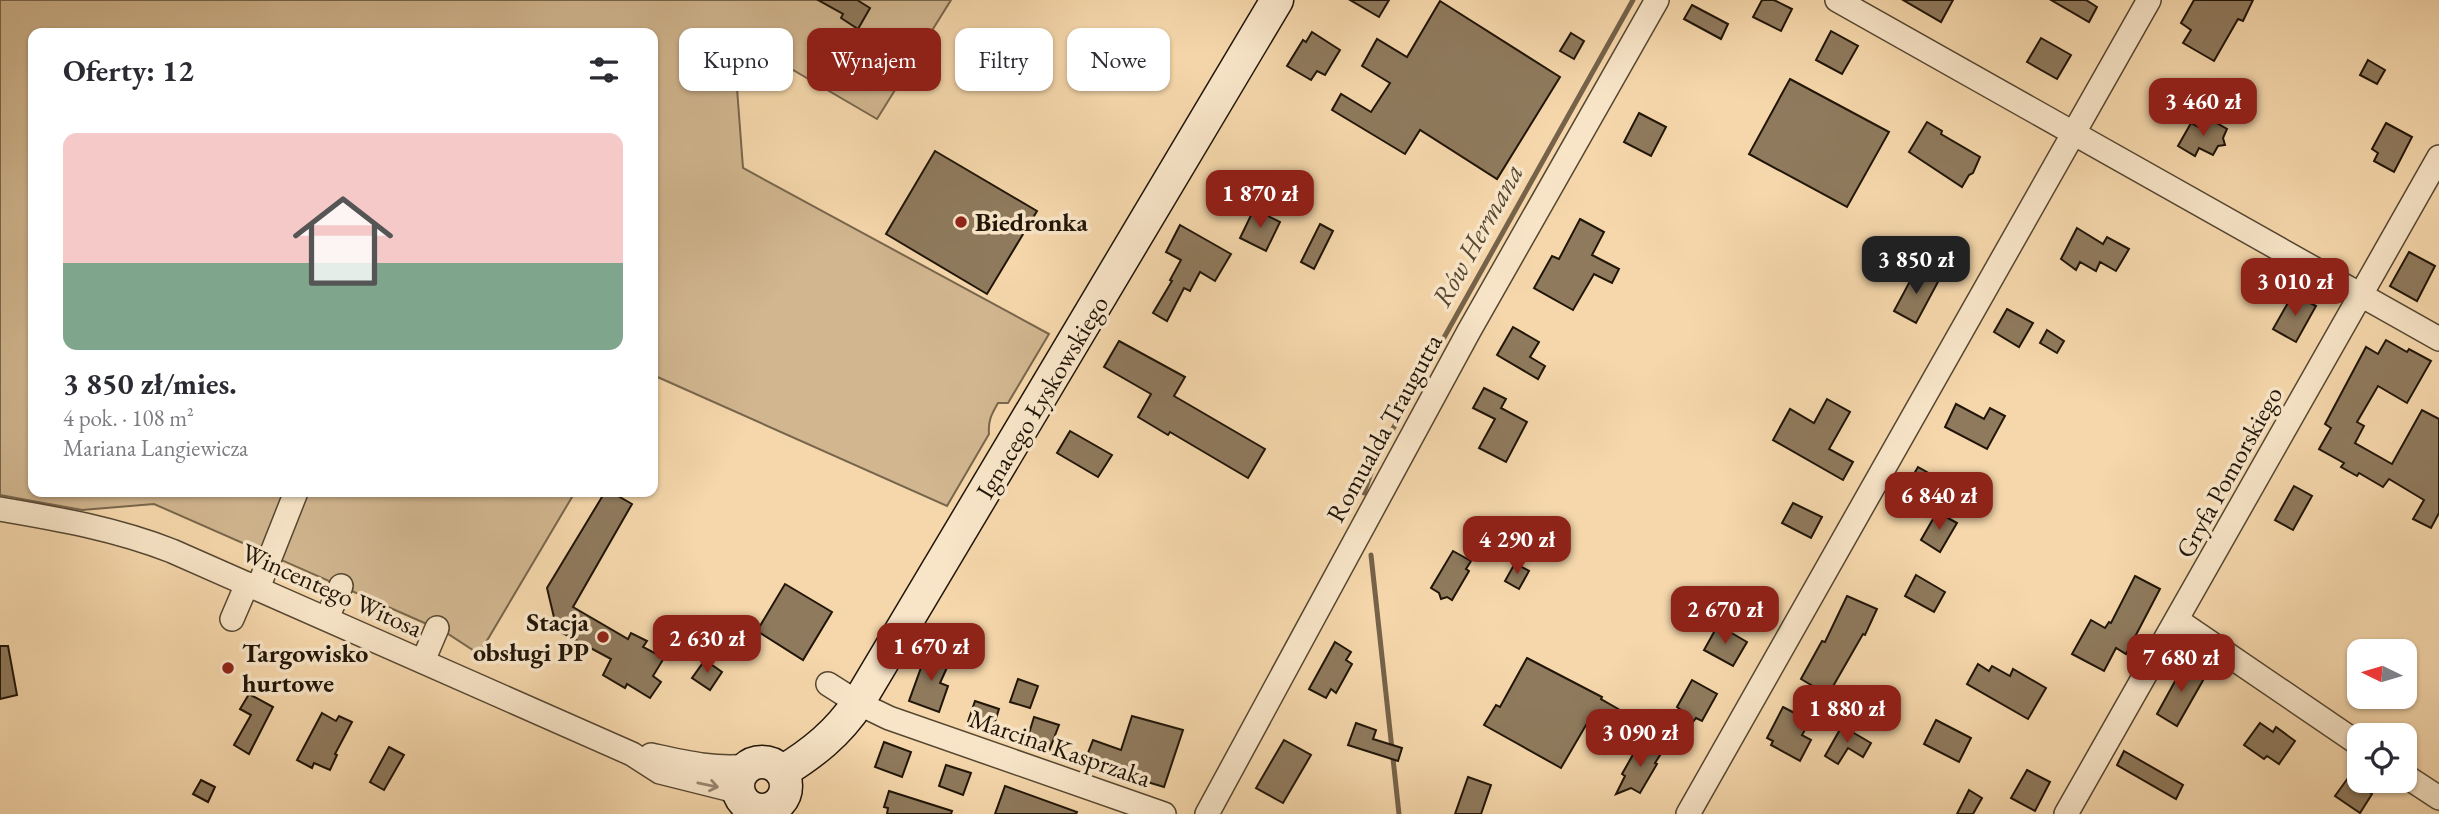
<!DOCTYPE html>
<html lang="pl">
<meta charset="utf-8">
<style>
:root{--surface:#fff;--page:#f7f7f7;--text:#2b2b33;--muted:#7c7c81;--accent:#8f2418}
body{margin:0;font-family:"EB Garamond",serif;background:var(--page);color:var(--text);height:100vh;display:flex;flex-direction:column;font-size:26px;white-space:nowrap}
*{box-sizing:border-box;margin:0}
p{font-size:23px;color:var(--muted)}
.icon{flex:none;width:38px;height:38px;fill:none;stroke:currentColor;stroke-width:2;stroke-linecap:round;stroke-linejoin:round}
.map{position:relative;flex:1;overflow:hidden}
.side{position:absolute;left:28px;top:28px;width:630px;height:469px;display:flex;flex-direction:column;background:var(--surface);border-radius:14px;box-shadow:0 2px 5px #0004}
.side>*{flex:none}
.banner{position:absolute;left:679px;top:28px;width:665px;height:63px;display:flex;gap:14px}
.needle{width:46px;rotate:275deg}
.controls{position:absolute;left:2347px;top:639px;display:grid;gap:14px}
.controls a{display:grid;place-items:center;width:70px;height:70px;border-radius:14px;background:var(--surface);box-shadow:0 2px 5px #0004;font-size:35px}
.price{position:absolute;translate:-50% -60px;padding:0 16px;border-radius:14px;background:var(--accent);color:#fff;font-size:23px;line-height:46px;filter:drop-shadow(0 2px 4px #0008)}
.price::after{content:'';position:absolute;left:50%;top:42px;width:21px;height:16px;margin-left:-10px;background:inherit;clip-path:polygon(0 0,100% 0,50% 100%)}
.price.active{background:#222;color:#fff}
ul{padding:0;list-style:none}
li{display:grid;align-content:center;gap:14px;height:371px;padding:0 35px}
li span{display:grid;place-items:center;height:217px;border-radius:14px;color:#555}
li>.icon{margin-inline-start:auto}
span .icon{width:126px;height:126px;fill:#fffc;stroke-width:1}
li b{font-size:30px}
h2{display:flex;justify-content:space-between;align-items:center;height:84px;padding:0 35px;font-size:30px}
.chip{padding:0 24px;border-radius:14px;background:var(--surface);box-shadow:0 2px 5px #0004;font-size:24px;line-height:63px}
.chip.active{background:var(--accent);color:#fff}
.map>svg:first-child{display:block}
</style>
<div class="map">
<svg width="2439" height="814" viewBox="0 0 2439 814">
<rect width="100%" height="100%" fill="#f5d7ab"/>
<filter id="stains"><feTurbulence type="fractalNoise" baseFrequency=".00286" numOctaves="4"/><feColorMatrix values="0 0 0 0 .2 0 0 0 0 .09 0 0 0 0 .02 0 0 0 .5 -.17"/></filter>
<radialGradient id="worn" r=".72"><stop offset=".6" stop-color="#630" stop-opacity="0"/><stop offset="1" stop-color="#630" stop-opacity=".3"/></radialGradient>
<path fill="#d1b68f" stroke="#78664c" stroke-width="2" d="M0 0H951L877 119 733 35 743 168 1049 334 1008 403H998C991 415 988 421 989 434L947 506 653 375V33H33V492H575L479 654 445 632 154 504 82 510 0 495Z"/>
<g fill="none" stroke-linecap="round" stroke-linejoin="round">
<g stroke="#756249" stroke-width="5">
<polyline points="1364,493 1376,459 1633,0"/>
<polyline points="1371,555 1399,814"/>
</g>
</g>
<g fill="#8f7a5d" stroke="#201508" stroke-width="2">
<polygon points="818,0 857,0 870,8 858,29 841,18 843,14"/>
<polygon points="1350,0 1389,0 1379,17"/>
<polygon points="1762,0 1774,0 1792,9 1781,31 1753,17"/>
<polygon points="1903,0 1953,0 1941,22"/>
<polygon points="2051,0 2086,0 2097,7 2089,22"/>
<polygon points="2194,0 2253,0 2243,21 2238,19 2214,61 2183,43 2191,30 2181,23"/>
<polygon points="1440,1 1560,77 1497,179 1420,130 1405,154 1332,110 1341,94 1371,112 1390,83 1362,66 1377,39 1407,57"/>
<polygon points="1692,5 1728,24 1721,39 1684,19"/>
<polygon points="1831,31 1858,46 1842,74 1816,60"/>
<polygon points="1312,32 1340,50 1325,75 1317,71 1311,80 1287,66 1303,40 1306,42"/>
<polygon points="1571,33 1584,41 1574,59 1560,51"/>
<polygon points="2041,38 2071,55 2057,79 2027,62"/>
<polygon points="2368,60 2385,70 2377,84 2360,75"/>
<polygon points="1790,79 1889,132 1847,207 1749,154"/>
<polygon points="1639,113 1666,127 1651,156 1624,142"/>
<polygon points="2206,117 2227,129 2223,138 2225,145 2218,146 2213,155 2199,148 2195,156 2178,146 2191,123 2200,128"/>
<polygon points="1927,122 1942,131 1941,134 1980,157 1973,173 1969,175 1962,187 1909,152"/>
<polygon points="2386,123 2412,137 2394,172 2374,161 2378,153 2372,149"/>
<polygon points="935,151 1037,211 987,294 886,234"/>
<polygon points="1254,209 1280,222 1266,251 1240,238"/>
<polygon points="1580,219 1604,232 1592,255 1619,269 1612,283 1594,274 1573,310 1534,288 1552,256 1559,259"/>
<polygon points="1320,224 1333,231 1314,269 1301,262"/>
<polygon points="1180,225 1231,254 1215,281 1200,272 1190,291 1184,288 1167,321 1153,313 1172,281 1170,280 1181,260 1166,252"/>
<polygon points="2077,228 2103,244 2107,237 2129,249 2116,271 2100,262 2096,271 2080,262 2076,270 2061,259"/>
<polygon points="2409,252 2435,266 2417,301 2390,286"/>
<polygon points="1917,268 1939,280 1916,323 1894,311"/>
<polygon points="2293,294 2316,306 2296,342 2273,329"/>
<polygon points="2007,309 2033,323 2019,347 1994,332"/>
<polygon points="1513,327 1539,342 1530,357 1545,366 1538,379 1497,355"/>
<polygon points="2047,330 2064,341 2057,353 2040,343"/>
<polygon points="2386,340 2407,352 2409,349 2431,361 2407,403 2378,386 2357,422 2364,426 2355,443 2392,464 2422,410 2439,419 2439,513 2431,528 2413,519 2424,500 2389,479 2383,487 2359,473 2357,476 2341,467 2344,463 2319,449 2331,428 2325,424 2366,347 2378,354"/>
<polygon points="1119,341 1185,377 1174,396 1265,449 1248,478 1170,432 1168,435 1138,417 1151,394 1104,367"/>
<polygon points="1484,388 1506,399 1501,408 1527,422 1506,462 1479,448 1495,419 1473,408"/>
<polygon points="1827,399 1850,412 1829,449 1853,462 1843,480 1773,440 1790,409 1814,423"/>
<polygon points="1956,404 1984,419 1990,408 2005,416 1987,449 1945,427"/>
<polygon points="1070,431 1112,455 1098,477 1057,453"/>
<polygon points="1918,467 1939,479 1926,504 1904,491"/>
<polygon points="2294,486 2312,496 2293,530 2275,520"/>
<polygon points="605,492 611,492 632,504 573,607 628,639 631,633 647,641 643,647 664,658 653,676 661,682 650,698 627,684 625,688 603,675 611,659 557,630 547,588"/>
<polygon points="1793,503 1822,517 1811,538 1782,523"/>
<polygon points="1937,512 1957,523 1940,552 1921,540"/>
<polygon points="1453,551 1471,561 1466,569 1469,571 1452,600 1447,597 1441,599 1439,593 1431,588"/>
<polygon points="1515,563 1529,571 1519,589 1505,581"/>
<polygon points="1916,575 1945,592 1934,612 1905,596"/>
<polygon points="2135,576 2160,589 2126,654 2116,648 2104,671 2072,654 2091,620 2105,628 2109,622 2111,623"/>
<polygon points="785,584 832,612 803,660 757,631"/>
<polygon points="1847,596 1877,609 1865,635 1863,634 1828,695 1801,679 1822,641 1825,642"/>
<polygon points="1718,625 1747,642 1733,666 1704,650"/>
<polygon points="1335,642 1351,652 1346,660 1352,664 1336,693 1331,689 1326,698 1309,689"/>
<polygon points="0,646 8,646 17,695 0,699"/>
<polygon points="927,651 950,661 940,683 948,686 939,712 909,701"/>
<polygon points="1527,658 1602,697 1601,699 1620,710 1612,723 1593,713 1561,768 1484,725 1496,705 1500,707"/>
<polygon points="705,660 722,672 710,690 692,678"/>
<polygon points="2185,663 2206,675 2177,726 2157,714"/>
<polygon points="1978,664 1989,671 1992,666 2010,676 2013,669 2046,688 2028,719 1967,684"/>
<polygon points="1018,679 1038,686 1030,708 1010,702"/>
<polygon points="1692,680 1717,694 1702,721 1696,718 1690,726 1677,718 1681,710 1677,707"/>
<polygon points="249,694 273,707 249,754 234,745 251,715 240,709"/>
<polygon points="975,701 999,709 992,731 968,722"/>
<polygon points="1783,707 1810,721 1802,735 1811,740 1800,761 1771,745 1773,741 1767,738"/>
<polygon points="322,713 336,721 339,716 352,722 335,754 337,755 330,770 314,763 312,768 297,760"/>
<polygon points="1132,716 1183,730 1164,787 1084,763 1093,740 1121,750"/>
<polygon points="1034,717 1059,725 1049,751 1026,743"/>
<polygon points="1936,720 1971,738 1959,762 1924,744"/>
<polygon points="1356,723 1376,730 1373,739 1402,748 1398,761 1348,745"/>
<polygon points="2260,723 2273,732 2276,727 2295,741 2279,764 2267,756 2264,759 2244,745"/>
<polygon points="1842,726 1871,743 1863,757 1848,748 1838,764 1825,756"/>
<polygon points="1284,740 1311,755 1283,803 1256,788"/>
<polygon points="884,742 911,752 902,777 875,767"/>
<polygon points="1644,742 1662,752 1655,763 1657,764 1640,793 1631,788 1616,794 1625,776 1622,774 1635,751 1638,753"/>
<polygon points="389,747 404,755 384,790 370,782"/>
<polygon points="2124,751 2183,785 2176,799 2117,765"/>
<polygon points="946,765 971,773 963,795 939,786"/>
<polygon points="2027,770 2050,782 2035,811 2011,798"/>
<polygon points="1468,777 1491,785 1481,814 1455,814"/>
<polygon points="2348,778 2372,794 2360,813 2335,796"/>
<polygon points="201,780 215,787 208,802 193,794"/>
<polygon points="1005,786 1077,812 1076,814 995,814"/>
<polygon points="1969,790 1982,798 1973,814 1957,814"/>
<polygon points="889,791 952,811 951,814 887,814 888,808 884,807"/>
</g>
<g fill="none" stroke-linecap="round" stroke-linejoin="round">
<g stroke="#554631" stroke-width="26">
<g id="street">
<polyline points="1837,0 2439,339"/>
<path d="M0 509C59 519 116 529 172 551L632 754 660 772 728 789 740 795"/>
<polyline points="258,588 296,492"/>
<polyline points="327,618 341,586"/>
<polyline points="232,619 247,584"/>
<polyline points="2177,620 2359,744"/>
<polyline points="423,661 437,628"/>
<polyline points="828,684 858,703 889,718 1164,814"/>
<path d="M651 755C683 762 715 770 748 766"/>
<polyline points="2404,775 2439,798"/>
<polyline points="1207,814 1469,331 1657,0"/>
<polyline points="1688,814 2149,0"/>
<polyline points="2066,814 2439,157"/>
</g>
</g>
<g stroke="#201508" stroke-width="35">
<g id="secondary">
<circle cx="762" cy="786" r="24"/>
<path d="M782 772C813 753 838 733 858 703L1277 0"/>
</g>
</g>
<use href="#street" stroke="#f8e5c8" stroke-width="23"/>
<use href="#secondary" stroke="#f8e5c8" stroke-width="32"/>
</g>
<defs><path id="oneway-shaft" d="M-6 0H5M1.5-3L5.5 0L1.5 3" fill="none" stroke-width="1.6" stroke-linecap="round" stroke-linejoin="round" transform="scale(1.75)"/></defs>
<use stroke="#978772" href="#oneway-shaft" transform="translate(708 785) rotate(12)"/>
<g fill="#8f2418" stroke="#f8e5c8" stroke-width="2.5">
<circle cx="961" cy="222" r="7"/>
<circle cx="603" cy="637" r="7"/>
<circle cx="228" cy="668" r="7"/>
</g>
<g text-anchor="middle" stroke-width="7" stroke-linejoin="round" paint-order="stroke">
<g font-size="26" font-weight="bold" fill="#201508" stroke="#f8e5c8" text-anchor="start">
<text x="975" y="231">Biedronka</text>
<text x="589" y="631" text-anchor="end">Stacja<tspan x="589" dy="30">obsługi PP</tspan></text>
<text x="242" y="662">Targowisko<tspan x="242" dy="30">hurtowe</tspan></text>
</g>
<g font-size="26" fill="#201508" stroke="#f8e5c8">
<text transform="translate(1042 397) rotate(-59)" y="9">Ignacego Łyskowskiego</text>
<text transform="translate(1384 428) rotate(-61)" y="9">Romualda Traugutta</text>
<text transform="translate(2229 472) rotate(-61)" y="9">Gryfa Pomorskiego</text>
<text transform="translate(332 590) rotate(24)" y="9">Wincentego Witosa</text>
<text transform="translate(1060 748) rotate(19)" y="9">Marcina Kasprzaka</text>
</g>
<g font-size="28" font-style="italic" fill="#584833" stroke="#f8e5c8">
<text transform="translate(1477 235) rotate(-61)" y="10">Rów Hermana</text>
</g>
</g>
<rect width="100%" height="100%" filter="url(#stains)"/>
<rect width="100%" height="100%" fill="url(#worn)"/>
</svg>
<div class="controls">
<a><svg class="needle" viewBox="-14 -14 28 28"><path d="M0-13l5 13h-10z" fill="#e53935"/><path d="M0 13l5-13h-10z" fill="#7c7c81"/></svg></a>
<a><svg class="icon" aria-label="locate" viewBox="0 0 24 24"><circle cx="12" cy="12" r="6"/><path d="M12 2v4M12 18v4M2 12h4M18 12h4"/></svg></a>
</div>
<b class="price" style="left:2203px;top:138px">3 460 zł</b>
<b class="price" style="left:1260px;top:230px">1 870 zł</b>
<b class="price active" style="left:1916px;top:296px">3 850 zł</b>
<b class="price" style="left:2295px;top:318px">3 010 zł</b>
<b class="price" style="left:1939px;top:532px">6 840 zł</b>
<b class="price" style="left:1517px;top:576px">4 290 zł</b>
<b class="price" style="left:1725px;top:646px">2 670 zł</b>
<b class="price" style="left:707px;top:675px">2 630 zł</b>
<b class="price" style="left:931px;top:683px">1 670 zł</b>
<b class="price" style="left:2181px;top:694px">7 680 zł</b>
<b class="price" style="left:1847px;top:745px">1 880 zł</b>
<b class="price" style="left:1640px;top:769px">3 090 zł</b>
<div class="banner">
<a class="chip">Kupno</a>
<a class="chip active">Wynajem</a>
<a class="chip">Filtry</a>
<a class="chip">Nowe</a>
</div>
<section class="side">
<h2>Oferty: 12<svg class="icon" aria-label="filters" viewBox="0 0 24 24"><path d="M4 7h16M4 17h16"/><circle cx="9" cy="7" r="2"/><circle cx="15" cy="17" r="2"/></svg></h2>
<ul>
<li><span style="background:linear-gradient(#f6c9c9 60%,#7fa58c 0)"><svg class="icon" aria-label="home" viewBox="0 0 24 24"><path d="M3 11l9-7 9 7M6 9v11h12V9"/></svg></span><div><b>3 850 zł/mies.</b><p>4 pok. · 108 m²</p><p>Mariana Langiewicza</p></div></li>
</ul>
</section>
</div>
